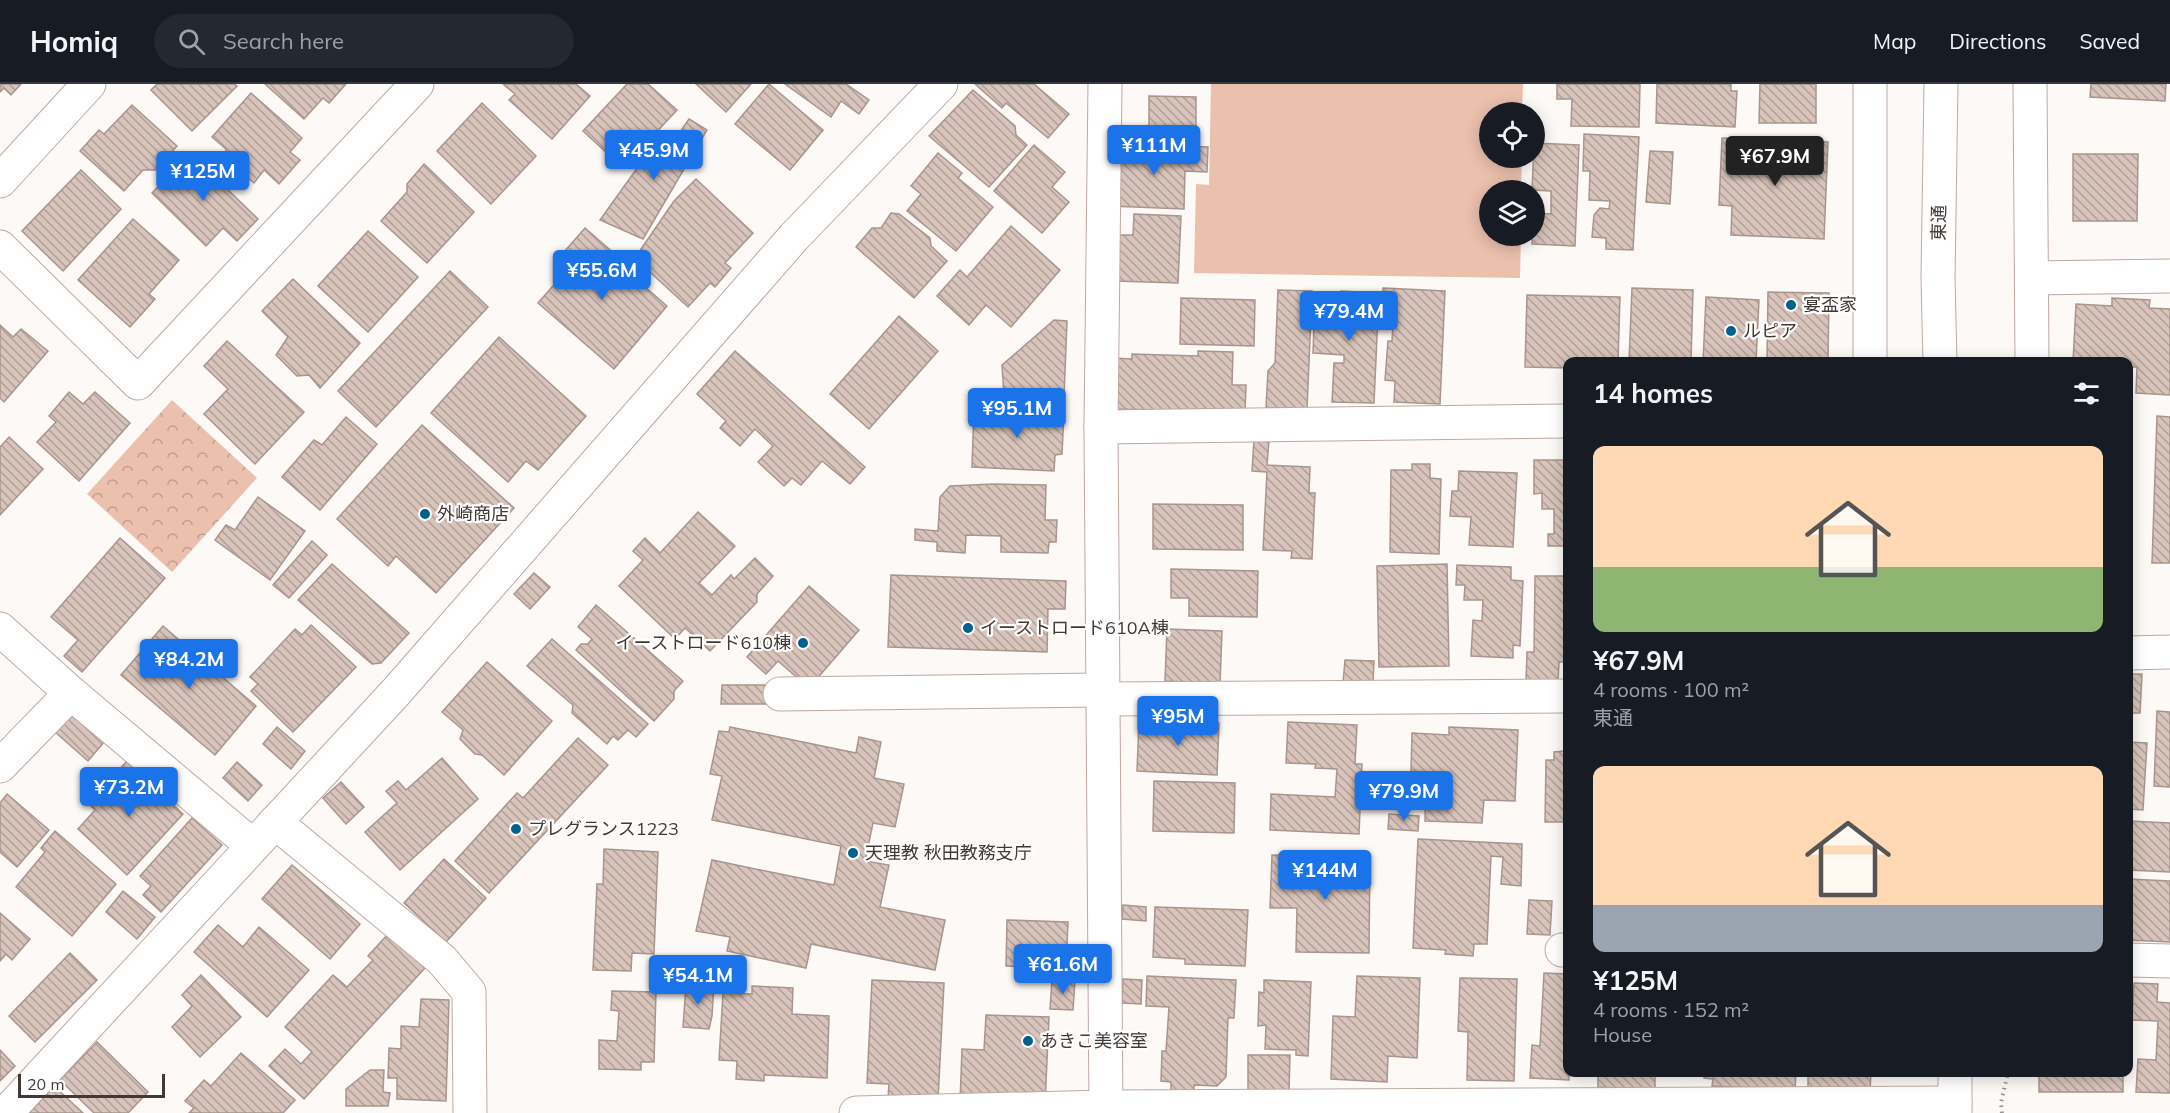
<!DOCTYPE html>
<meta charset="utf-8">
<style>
:root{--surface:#171b24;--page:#242831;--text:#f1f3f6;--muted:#9ea1a6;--line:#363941;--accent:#1a73e8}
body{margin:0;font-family:Mulish,"Noto Sans JP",sans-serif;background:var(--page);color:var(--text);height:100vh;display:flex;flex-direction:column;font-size:22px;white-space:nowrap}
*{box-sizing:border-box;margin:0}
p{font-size:20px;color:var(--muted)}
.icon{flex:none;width:33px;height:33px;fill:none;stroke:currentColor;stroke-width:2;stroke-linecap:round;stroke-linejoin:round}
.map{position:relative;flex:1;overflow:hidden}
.drawer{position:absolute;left:1563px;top:273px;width:570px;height:720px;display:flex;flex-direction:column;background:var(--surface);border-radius:12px;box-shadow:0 3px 15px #0003}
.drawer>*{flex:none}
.buttons{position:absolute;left:1479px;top:18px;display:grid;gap:12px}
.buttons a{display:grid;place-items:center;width:66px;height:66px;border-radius:50%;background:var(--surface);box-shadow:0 3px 15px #0003;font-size:30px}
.scale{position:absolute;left:18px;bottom:15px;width:147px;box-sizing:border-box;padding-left:6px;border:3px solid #413935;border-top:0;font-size:16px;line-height:21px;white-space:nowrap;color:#413935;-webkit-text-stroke:4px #fff;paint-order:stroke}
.price{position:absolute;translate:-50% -51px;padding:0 14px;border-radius:6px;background:var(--accent);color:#fff;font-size:20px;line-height:39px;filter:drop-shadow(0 2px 3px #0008)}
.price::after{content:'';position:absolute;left:50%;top:36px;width:18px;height:14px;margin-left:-9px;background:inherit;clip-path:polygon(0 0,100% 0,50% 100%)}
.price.active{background:#222;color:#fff}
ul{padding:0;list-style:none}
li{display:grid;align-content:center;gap:12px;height:318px;padding:0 30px}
li span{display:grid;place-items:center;height:186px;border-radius:12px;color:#555}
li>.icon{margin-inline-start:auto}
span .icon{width:108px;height:108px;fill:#fffc;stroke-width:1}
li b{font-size:26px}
h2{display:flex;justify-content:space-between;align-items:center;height:72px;padding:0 30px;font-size:26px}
header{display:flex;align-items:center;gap:36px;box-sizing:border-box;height:84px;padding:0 30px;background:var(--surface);border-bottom:2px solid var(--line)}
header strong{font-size:28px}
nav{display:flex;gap:33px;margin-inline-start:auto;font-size:21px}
.search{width:420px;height:54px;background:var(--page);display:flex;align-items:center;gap:15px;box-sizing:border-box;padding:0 21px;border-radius:33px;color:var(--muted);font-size:22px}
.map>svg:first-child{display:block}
</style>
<header>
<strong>Homiq</strong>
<div class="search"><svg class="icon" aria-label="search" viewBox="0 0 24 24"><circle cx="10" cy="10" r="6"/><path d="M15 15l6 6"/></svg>Search here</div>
<nav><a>Map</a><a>Directions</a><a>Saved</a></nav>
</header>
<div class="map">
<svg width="2170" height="1029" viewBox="0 0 2170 1029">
<defs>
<pattern id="park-crowns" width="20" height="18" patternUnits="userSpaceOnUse" patternTransform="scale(1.5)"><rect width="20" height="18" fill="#ebc0ad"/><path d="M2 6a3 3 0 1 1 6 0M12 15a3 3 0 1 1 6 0" fill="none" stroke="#c09d8e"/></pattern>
<pattern id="building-back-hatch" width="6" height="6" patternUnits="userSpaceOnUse" patternTransform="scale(1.5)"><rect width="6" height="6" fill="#d8c4bb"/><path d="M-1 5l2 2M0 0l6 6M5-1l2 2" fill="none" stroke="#b1a099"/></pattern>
</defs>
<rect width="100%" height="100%" fill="#fdf9f7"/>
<polygon fill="#ebc0ad" points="1211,0 1523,0 1522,28 1490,28 1490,74 1522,74 1521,106 1490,106 1490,152 1521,152 1520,194 1194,189 1196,100 1209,101"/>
<polygon fill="url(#park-crowns)" points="172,316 257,394 172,488 87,410"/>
<g fill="url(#building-back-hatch)" stroke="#a8958d" stroke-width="1.5">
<polygon points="0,0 21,0 11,11 4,4 0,8"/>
<polygon points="157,0 234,0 237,2 192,47 151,6"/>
<polygon points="265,0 346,0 329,19 323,14 304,35"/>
<polygon points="503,0 576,0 590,12 552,55 509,16 515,10"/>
<polygon points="627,0 648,0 677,26 623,84 583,47"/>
<polygon points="696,0 751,0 726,28"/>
<polygon points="769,0 823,46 790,86 735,40"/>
<polygon points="785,0 846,0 869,16 859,30 841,17 831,33"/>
<polygon points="975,0 1034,0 1069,30 1048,54 1006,19 1002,24"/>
<polygon points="1557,0 1640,0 1639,43 1571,42 1572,15 1557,15"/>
<polygon points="1657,0 1731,0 1731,7 1737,7 1735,43 1656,39"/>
<polygon points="1760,0 1816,0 1816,39 1759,39"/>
<polygon points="2091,0 2166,0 2165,17 2090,13"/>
<polygon points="973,6 1015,42 1016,51 1027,61 989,103 929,52"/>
<polygon points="251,9 302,54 290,68 300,76 279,100 264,86 254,99 225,75 226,65 212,53"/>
<polygon points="1149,12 1196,13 1196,54 1149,54"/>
<polygon points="482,19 536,72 491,120 437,67"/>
<polygon points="132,21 177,62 155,86 143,86 124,107 80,67 99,46 104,50"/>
<polygon points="689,35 707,46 643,155 600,136 663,48 675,55"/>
<polygon points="1584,50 1639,53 1633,166 1606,165 1606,154 1592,153 1594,131 1600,124 1609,125 1610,117 1589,116 1590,87 1583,87"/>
<polygon points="1722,54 1828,58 1824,155 1731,151 1732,122 1719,121"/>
<polygon points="1534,59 1579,61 1575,162 1532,160 1532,152 1534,152 1534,129 1551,130 1551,107 1532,106"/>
<polygon points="1034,61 1065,88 1052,103 1069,118 1042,149 994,107"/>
<polygon points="1182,62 1208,63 1207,88 1185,87 1184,125 1110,122 1112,69 1126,70 1126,64 1182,66"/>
<polygon points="1650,67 1673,68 1670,120 1646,118"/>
<polygon points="190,69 258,135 237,157 223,144 206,162 152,109"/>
<polygon points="938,69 962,89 958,94 993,123 956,167 907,127 921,110 911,102"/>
<polygon points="2073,70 2138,70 2137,137 2073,137"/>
<polygon points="424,80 474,128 427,179 381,137 407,108 407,100"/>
<polygon points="81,86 121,125 63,187 22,147"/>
<polygon points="696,95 753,149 725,179 731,184 715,203 710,199 688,223 640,179 639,168 674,117"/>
<polygon points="891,129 899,130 930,154 931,162 947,177 914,214 856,163 872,144 881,144"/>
<polygon points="1134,130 1181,132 1178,199 1116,197 1118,151 1133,151"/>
<polygon points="133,135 179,176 149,210 155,215 130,243 78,196"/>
<polygon points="1011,142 1060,186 1011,243 986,221 969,241 937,212 960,186 967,193"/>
<polygon points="585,144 624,178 621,182 667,222 614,285 538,219 575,177 564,168"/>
<polygon points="368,147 418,193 368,248 318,202"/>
<polygon points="450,187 488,223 376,343 338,307"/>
<polygon points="293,195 360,259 320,304 309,291 297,292 276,271 288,253 262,227"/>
<polygon points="1383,204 1445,207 1440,320 1394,318 1395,297 1385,296 1388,257 1392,257 1393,239 1386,239 1387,228 1382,228"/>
<polygon points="1632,204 1693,206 1691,278 1629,278"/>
<polygon points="1278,206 1312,207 1307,325 1266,324 1268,287 1275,279"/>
<polygon points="1341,207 1379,209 1374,319 1332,318 1334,279 1344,279 1344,271 1313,269 1315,212 1341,213"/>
<polygon points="1768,208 1829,209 1828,278 1767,278"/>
<polygon points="1527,211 1620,213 1618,278 1568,278 1568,284 1525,283"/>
<polygon points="1706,213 1759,216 1756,278 1703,278"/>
<polygon points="1181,214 1255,216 1254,262 1180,260"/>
<polygon points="2112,214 2150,216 2149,224 2170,225 2170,311 2136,309 2137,283 2128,283 2128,278 2073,278 2076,220 2112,222"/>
<polygon points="899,232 938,267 869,345 830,310"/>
<polygon points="1054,236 1067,237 1064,314 1004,312 1002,281"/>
<polygon points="0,241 13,253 21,245 48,267 4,318 0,314"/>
<polygon points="499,253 586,332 538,386 526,377 508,398 431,329"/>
<polygon points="227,257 304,328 255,380 204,330 228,305 204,282"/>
<polygon points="735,267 865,383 850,400 822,377 801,401 792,394 784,402 758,378 773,362 755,345 740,362 720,344 726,337 697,310"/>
<polygon points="1198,267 1233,268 1232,301 1246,301 1245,328 1114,325 1115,274 1132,275 1132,270 1198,272"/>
<polygon points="69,308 83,320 95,308 130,339 79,397 37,358 56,338 49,332"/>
<polygon points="974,324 1064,328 1062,370 1055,371 1054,387 972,383"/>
<polygon points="2157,332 2170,333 2170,479 2152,479"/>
<polygon points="346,333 377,360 320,426 282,393 314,356 322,361"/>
<polygon points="422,341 514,424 436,509 396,472 388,482 337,435"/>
<polygon points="9,353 43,385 0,431 0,363"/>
<polygon points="1254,356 1269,357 1267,381 1310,383 1309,409 1315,409 1312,475 1291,474 1292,467 1263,466 1267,388 1252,387"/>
<polygon points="1534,376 1568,376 1568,462 1548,462 1548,450 1554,450 1554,425 1542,425 1542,409 1534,410"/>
<polygon points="1412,380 1430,380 1430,394 1441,395 1439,470 1390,468 1391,386 1412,386"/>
<polygon points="1459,387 1517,389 1513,463 1469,461 1471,433 1450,432 1452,407 1458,407"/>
<polygon points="994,400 1046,401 1045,436 1057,436 1056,458 1049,458 1048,469 1001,468 1001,452 966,451 965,469 937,467 937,458 915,456 915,445 938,447 940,413 950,402"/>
<polygon points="258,413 305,447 270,496 215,456 226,441 235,446"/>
<polygon points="1153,420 1243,421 1243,466 1153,465"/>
<polygon points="698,428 735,462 699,499 712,511 731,491 734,495 755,474 773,492 757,510 757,518 710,567 685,544 675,555 619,502 643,476 633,467 645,454 660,469"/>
<polygon points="2128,452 2131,452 2129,546 2128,546"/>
<polygon points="120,454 165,494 82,588 64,572 78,556 51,533"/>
<polygon points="312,457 327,471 289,514 273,501"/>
<polygon points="332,480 409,549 381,579 372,580 298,516"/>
<polygon points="1447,480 1449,582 1379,583 1377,482"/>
<polygon points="1457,481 1511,483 1511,496 1523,497 1520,562 1513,561 1513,574 1471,572 1473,536 1482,537 1483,516 1464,516 1465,501 1456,501"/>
<polygon points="1171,485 1258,487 1257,533 1189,532 1189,514 1171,514"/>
<polygon points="534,489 550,503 530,525 514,510"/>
<polygon points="891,491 1066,497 1065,525 1048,525 1047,568 888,563"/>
<polygon points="1535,492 1568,492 1568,578 1559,578 1558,598 1526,598 1527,568 1534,568"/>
<polygon points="809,502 859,546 809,604 778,577 766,590 747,573"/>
<polygon points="596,521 683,597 674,607 674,615 654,637 576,566 581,560 588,560 592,555 578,543"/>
<polygon points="311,541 356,583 293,648 251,607 258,600 250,593 295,545 302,551"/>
<polygon points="163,542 256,622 215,671 121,591"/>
<polygon points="1167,545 1222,547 1220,600 1165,597"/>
<polygon points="552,555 648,640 636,653 628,646 618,656 613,652 607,660 572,629 573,621 527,582"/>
<polygon points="1345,576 1374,577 1373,600 1343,599"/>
<polygon points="487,578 552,637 504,691 482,671 475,670 460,655 463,646 442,628"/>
<polygon points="2128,590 2142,590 2140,629 2128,629"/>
<polygon points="722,601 771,601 771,620 721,620"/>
<polygon points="2157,627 2170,628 2170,703 2154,702"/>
<polygon points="70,630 104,658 88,677 55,648"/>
<polygon points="1139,636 1219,639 1217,691 1137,687"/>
<polygon points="1288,638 1357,641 1355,680 1362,680 1359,750 1270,746 1271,710 1335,713 1337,685 1315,684 1316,680 1286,679"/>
<polygon points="277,643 305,667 291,685 263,660"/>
<polygon points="730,643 856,669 859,653 881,658 874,694 904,700 895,743 873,739 865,777 889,781 880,823 945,836 935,886 811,860 806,884 727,867 730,853 696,847 712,776 834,801 841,762 712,736 722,692 710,690 719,647 729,648"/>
<polygon points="1449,643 1518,646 1515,717 1484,716 1482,739 1425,737 1426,688 1411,687 1412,649 1449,651"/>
<polygon points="578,654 608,681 489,809 455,777 517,709 523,714"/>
<polygon points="1564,654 1568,654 1568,738 1545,738 1546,676 1554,676 1554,668 1564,667"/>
<polygon points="2128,658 2147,659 2143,726 2128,725"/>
<polygon points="442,674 478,715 400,786 365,748 397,719 386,707 398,697 406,706"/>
<polygon points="127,677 183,730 127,791 78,745 95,726 88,719"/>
<polygon points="237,678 262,701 248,717 223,694"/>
<polygon points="1154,697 1235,699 1234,749 1153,747"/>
<polygon points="341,698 364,723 346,740 323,714"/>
<polygon points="7,710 49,746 17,783 0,768 0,719"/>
<polygon points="1389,730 1419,732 1418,747 1388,745"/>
<polygon points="192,734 222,761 161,828 143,811 151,802 140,792"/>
<polygon points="2128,737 2170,739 2170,788 2128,786"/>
<polygon points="55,747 116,800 72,852 16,803 45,768 41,764"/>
<polygon points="1418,755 1522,760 1521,802 1501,800 1503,773 1491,772 1487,860 1474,860 1473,872 1445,870 1446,866 1413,864"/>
<polygon points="604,765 658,768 654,870 632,869 631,887 593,886 597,800 603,800"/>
<polygon points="1272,771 1370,773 1369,869 1296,868 1297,824 1270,824"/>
<polygon points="444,775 486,814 446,858 404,819"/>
<polygon points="292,781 360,840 330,875 262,815"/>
<polygon points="2128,795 2170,797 2170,858 2128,856"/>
<polygon points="123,807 155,833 137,855 106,828"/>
<polygon points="1529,816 1552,817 1550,851 1527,850"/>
<polygon points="1123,821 1146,823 1146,837 1122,835"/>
<polygon points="1155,823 1248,826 1245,882 1185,880 1185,875 1153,873"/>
<polygon points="0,829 30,855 12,876 6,870 0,877"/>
<polygon points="1007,836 1068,838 1066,884 1006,882"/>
<polygon points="218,841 243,863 259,843 309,886 267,933 194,868"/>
<polygon points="388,850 425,884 304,1015 269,982 285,965 301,980 312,968 285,943 333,891 347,903 373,876 368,872"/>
<polygon points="70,869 97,896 35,958 9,932"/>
<polygon points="1544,889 1568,890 1569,996 1530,994 1532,961 1540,962"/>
<polygon points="201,891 241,933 200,973 172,943 192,922 182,911"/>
<polygon points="1147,892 1236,896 1234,934 1228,934 1226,993 1217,1002 1194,1001 1194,1010 1171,1008 1171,998 1161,997 1162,967 1166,967 1169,923 1146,922"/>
<polygon points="1357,892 1420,894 1417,974 1388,972 1387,998 1331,995 1333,932 1355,933"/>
<polygon points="1460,894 1517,895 1514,997 1467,996 1468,948 1458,947"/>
<polygon points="1123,895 1142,896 1141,920 1122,919"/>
<polygon points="872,896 944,899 938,1016 888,1014 889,1000 867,999"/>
<polygon points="1052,896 1075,896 1073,926 1050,925"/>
<polygon points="1264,896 1311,898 1308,972 1296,971 1296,966 1265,965 1266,941 1258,942 1259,908 1264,909"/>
<polygon points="2134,899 2158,900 2157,918 2170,919 2170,1009 2136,1008 2138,975 2156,976 2158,937 2132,936"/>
<polygon points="686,900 714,901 712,932 709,945 683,943"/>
<polygon points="752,902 793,904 792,930 829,932 827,994 764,991 764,997 736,995 737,977 719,976 723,909 752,910"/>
<polygon points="612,907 656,908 654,978 641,978 641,986 599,985 599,956 617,957 619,927 611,926"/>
<polygon points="421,915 449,916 446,1017 397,1015 397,994 388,994 389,964 401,965 401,942 419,943"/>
<polygon points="986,931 1049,933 1045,1021 960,1018 962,965 984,966"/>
<polygon points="97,958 148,1008 128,1029 94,1029 60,996"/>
<polygon points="0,966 15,982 0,997"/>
<polygon points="241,969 295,1016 283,1029 189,1029 194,1024 185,1017 204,996 211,1002"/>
<polygon points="1248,971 1290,971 1289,1008 1248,1007"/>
<polygon points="370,986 384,986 383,1008 390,1009 388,1022 346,1022 346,1005"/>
<polygon points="1598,988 1655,988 1655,1006 1598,1003"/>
<polygon points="1705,988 1796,988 1795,1006 1712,1002 1713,995 1704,994"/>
<polygon points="1808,988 1871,988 1870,1007 1808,1004"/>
<rect x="2039" y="988" width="84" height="20"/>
<polygon points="54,1002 83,1029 29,1029"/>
</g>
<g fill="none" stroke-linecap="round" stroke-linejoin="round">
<g stroke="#bda9a1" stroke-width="35">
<g id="street">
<polyline points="1105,0 1101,343 1106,1029"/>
<polyline points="1870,0 1870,278"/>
<polyline points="2030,0 2032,278"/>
<polyline points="0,97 89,0"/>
<polyline points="0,163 138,299 417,0"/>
<polyline points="2032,194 2170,192"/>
<polyline points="1101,343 1568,337"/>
<polyline points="0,545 71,609 253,762"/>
<polyline points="2128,569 2170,568"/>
<polyline points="780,610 1103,606"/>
<polyline points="1103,615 1568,612"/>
<polyline points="0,682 71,609"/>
<polyline points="275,738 442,876 469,908 470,1029"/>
<polyline points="1562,866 1568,866"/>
<polyline points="2128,876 2170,877"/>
<polyline points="6,1029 396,608 794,153 941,0"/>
<polyline points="856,1029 1106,1023 1955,1019"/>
</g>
</g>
<g stroke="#bda9a1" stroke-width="35">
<g id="secondary">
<polyline points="1940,278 1938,194 1941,0"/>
<polyline points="1955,988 1955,1029"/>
</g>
</g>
<polyline stroke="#999390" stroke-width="4" stroke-dasharray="1.5 4.5" stroke-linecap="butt" points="2002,1029 2001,1019 2008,988"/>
<use href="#street" stroke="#fff" stroke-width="33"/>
<use href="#secondary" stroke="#fff" stroke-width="33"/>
</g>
<g fill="#006190" stroke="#fff" stroke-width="2">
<circle cx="1791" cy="221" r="6"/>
<circle cx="1731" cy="247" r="6"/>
<circle cx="425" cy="430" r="6"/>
<circle cx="968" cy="544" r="6"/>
<circle cx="803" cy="559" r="6"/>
<circle cx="516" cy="745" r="6"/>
<circle cx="853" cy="769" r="6"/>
<circle cx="1028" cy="957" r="6"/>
</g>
<g text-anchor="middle" stroke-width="4.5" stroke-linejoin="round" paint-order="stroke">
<g font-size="18" fill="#413935" stroke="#fff">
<text transform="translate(1939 139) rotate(-89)" y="6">東通</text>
</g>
<g font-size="18" fill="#413935" stroke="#fff" text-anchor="start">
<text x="1803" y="227">宴盃家</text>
<text x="1743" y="253">ルピア</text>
<text x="437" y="436">外崎商店</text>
<text x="980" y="550">イーストロード610A棟</text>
<text x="791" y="565" text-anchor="end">イーストロード610棟</text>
<text x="528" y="751">プレグランス1223</text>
<text x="865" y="775">天理教 秋田教務支庁</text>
<text x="1040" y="963">あきこ美容室</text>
</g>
</g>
</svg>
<div class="buttons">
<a><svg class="icon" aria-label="locate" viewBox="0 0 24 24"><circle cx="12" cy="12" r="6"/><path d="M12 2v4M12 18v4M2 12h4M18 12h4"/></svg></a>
<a><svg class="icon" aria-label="layers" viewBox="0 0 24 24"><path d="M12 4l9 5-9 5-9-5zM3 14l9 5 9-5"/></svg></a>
</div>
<div class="scale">20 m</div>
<b class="price" style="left:1154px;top:92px">¥111M</b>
<b class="price" style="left:654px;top:97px">¥45.9M</b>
<b class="price active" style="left:1775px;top:103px">¥67.9M</b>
<b class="price" style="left:203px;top:118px">¥125M</b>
<b class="price" style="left:602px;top:217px">¥55.6M</b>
<b class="price" style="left:1349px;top:258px">¥79.4M</b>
<b class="price" style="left:1017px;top:355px">¥95.1M</b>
<b class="price" style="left:189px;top:606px">¥84.2M</b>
<b class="price" style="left:1178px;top:663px">¥95M</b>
<b class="price" style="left:129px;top:734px">¥73.2M</b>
<b class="price" style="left:1404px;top:738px">¥79.9M</b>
<b class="price" style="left:1325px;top:817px">¥144M</b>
<b class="price" style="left:1063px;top:911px">¥61.6M</b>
<b class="price" style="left:698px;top:922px">¥54.1M</b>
<section class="drawer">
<h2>14 homes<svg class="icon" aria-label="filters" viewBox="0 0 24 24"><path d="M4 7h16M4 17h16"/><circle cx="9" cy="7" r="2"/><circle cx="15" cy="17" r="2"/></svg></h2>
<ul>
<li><span style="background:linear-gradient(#ffd9b3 65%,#8fb573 0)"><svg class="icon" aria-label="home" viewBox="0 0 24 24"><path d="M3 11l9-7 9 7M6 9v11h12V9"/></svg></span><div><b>¥67.9M</b><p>4 rooms · 100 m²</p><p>東通</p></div></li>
<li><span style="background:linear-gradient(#ffd9b3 75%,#9aa5b1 0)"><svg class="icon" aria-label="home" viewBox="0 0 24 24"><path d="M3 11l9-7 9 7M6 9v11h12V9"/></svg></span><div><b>¥125M</b><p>4 rooms · 152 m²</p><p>House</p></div></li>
</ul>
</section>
</div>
